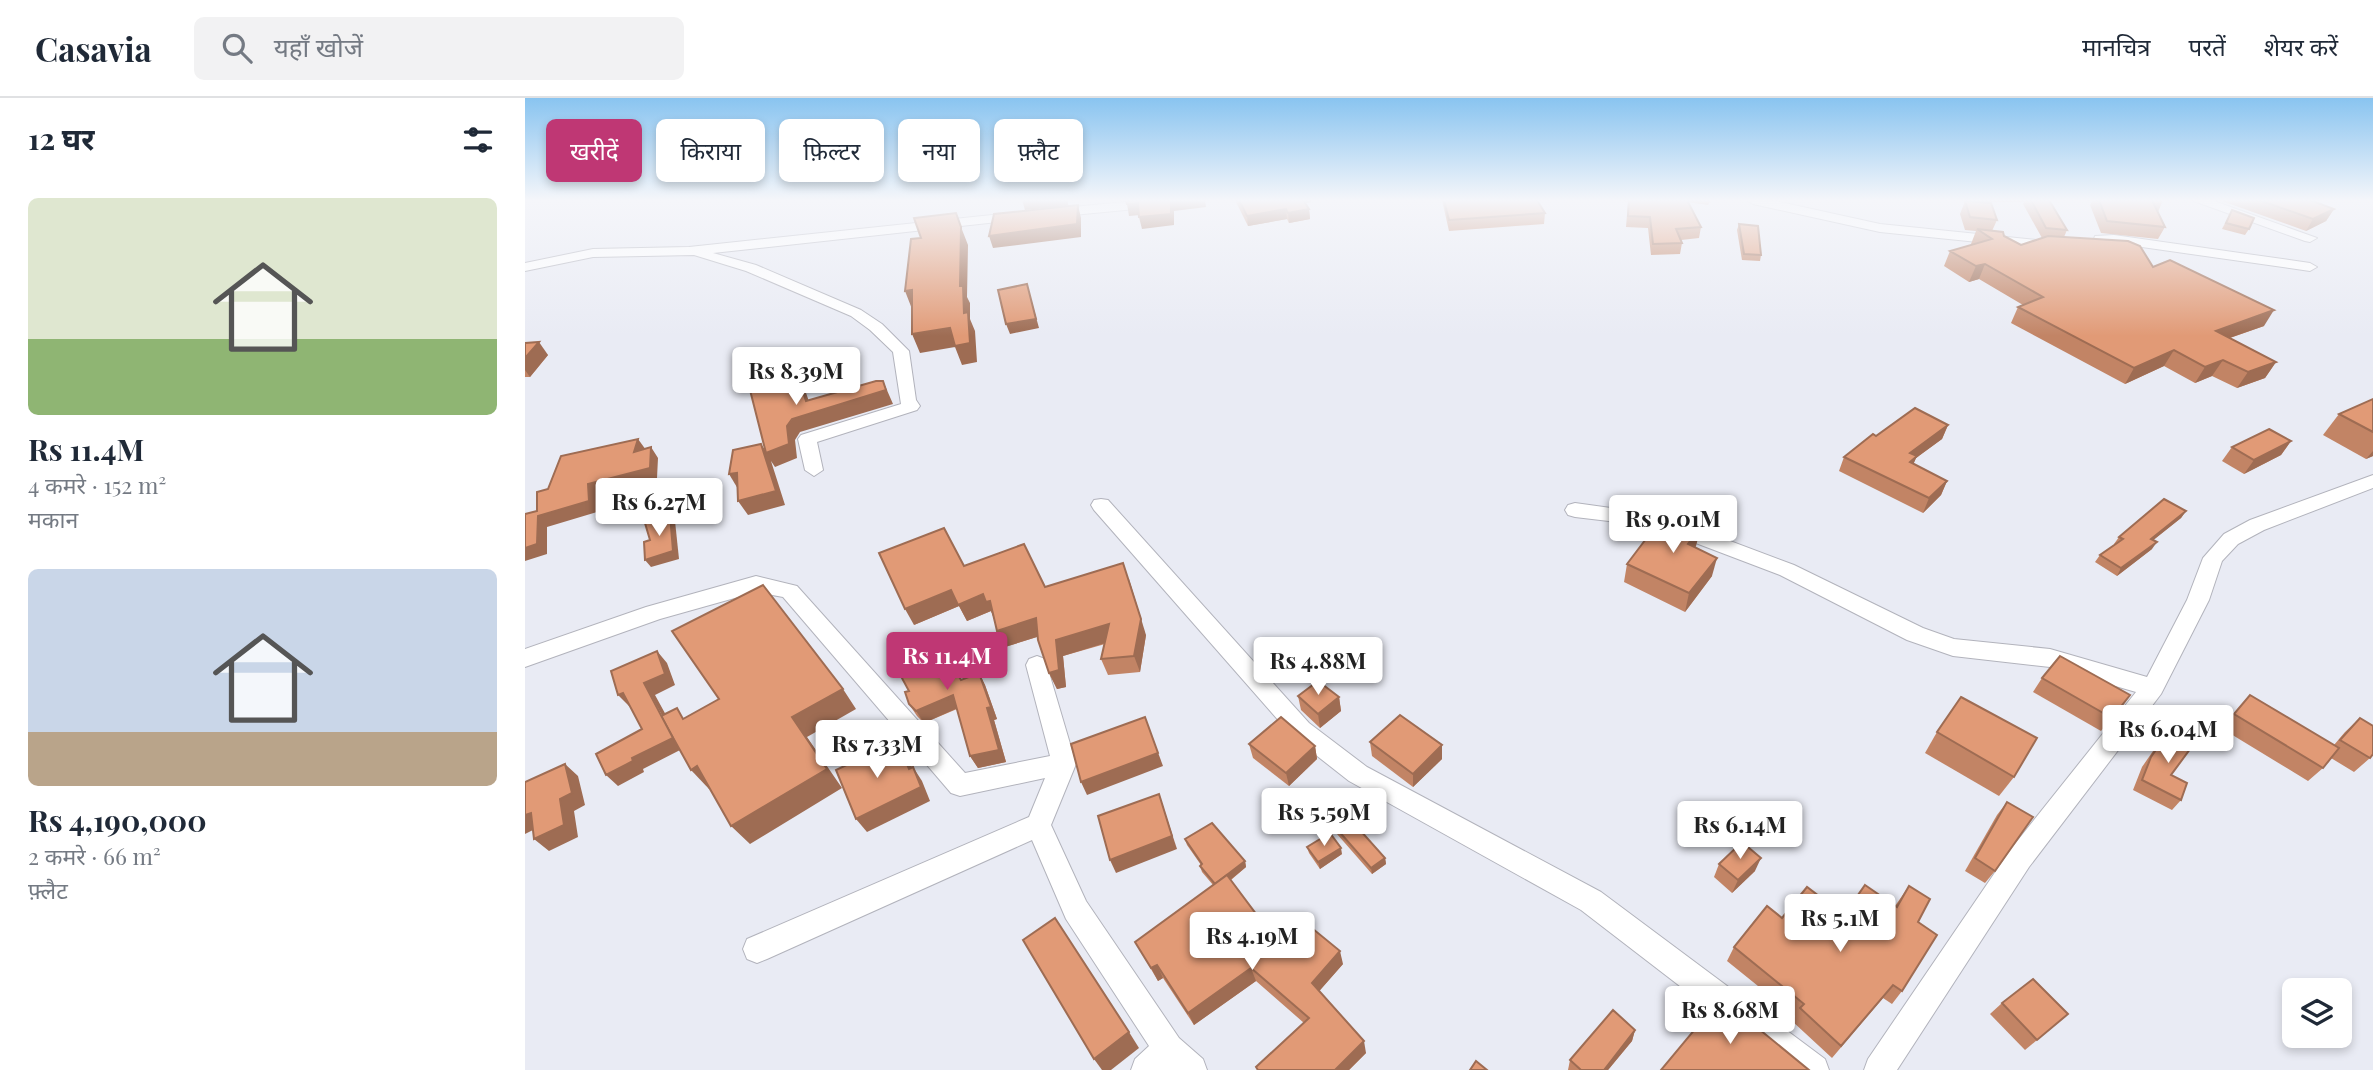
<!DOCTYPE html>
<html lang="hi">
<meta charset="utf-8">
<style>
:root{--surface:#fff;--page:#f2f2f3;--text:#1f2937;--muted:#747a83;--line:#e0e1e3;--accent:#bf3774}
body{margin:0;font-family:"Playfair Display","Noto Sans Devanagari",serif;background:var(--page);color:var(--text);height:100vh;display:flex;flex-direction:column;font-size:26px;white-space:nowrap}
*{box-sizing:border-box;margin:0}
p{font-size:23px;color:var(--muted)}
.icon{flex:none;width:38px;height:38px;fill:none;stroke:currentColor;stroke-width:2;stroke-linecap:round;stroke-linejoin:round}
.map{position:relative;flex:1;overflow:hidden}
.panel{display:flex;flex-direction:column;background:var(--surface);width:525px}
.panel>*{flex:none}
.banner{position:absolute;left:21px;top:21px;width:665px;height:63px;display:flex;gap:14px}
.tools{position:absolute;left:1757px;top:880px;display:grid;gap:14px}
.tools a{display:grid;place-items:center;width:70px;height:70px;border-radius:10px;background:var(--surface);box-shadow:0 4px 10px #0003;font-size:35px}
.price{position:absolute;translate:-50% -60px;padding:0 16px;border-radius:7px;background:#fff;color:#222;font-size:23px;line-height:46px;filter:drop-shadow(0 2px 4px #0008)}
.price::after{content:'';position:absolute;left:50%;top:42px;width:21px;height:16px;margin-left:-10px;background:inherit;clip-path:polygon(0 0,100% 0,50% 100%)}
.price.selected{background:var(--accent);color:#fff}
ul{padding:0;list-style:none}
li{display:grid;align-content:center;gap:14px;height:371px;padding:0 28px}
li span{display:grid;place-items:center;height:217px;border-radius:10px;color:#555}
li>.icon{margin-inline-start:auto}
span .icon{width:126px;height:126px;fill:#fffc;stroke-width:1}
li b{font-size:30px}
h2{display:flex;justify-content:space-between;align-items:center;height:84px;padding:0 28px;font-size:30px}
.tag{padding:0 24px;border-radius:10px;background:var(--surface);box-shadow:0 4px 10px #0003;font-size:24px;line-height:63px}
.tag.selected{background:var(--accent);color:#fff}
header{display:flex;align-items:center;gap:42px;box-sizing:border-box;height:98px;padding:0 35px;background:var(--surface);border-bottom:2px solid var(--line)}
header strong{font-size:33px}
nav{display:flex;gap:38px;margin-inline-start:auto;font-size:24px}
.search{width:490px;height:63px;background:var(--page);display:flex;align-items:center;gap:18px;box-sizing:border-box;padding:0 24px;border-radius:10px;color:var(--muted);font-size:26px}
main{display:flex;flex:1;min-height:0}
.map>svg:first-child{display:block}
</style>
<header>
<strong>Casavia</strong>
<div class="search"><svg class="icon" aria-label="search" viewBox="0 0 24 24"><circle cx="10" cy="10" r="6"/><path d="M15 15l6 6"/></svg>यहाँ खोजें</div>
<nav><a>मानचित्र</a><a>परतें</a><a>शेयर करें</a></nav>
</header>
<main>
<section class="panel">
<h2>12 घर<svg class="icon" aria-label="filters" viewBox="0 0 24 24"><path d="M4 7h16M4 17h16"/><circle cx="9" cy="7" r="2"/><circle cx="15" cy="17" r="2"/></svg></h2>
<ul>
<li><span style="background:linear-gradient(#dfe7d0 65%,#8fb573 0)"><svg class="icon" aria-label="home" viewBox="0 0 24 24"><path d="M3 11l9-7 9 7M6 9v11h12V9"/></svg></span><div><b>Rs 11.4M</b><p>4 कमरे · 152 m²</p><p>मकान</p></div></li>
<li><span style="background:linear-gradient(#c9d6e8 75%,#b9a48a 0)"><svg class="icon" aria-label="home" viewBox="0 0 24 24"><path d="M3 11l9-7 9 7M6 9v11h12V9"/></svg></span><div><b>Rs 4,190,000</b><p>2 कमरे · 66 m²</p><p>फ़्लैट</p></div></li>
</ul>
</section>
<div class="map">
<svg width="1848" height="972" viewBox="0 0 1848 972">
<rect width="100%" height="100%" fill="#e9ebf4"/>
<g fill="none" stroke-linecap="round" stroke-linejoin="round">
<g stroke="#b2b3bc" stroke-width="2">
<g id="street">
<polygon points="621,102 670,102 663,106 527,119 520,115 527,111"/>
<polygon points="1221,102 1246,102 1355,126 1561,147 1567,146 1570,138 1589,137 1785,165 1792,169 1785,173 1589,145 1582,145 1579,152 1561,155 1355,134 1228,106"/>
<polygon points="1666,102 1686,102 1792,140 1785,144 1780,143"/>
<polygon points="495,114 500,115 500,121 188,155 231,167 336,212 357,226 384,253 391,302 395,308 392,312 292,344 298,372 289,378 280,372 273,341 276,337 376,306 368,254 345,232 326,218 221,173 169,157 68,159 0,173 0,165 68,151 164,149"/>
<polygon points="1848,377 1848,390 1739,432 1713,446 1697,463 1684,502 1636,596 1504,769 1372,972 1339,972 1343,961 1486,751 1611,594 1525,569 1428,558 1382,542 1255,477 1126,428 1050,419 1043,417 1040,412 1043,407 1050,405 1136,417 1269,467 1398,530 1429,541 1525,551 1622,579 1662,502 1678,460 1699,436 1725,422"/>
<polygon points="576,401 583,402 784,625 842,669 1076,794 1300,961 1304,972 1264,972 1056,812 824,683 768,639 569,412 566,407 569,402"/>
<polygon points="231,478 272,488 440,675 525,658 501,567 504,561 512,558 520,561 551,666 526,727 561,803 654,940 678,961 682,972 606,972 610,961 624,948 541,821 507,742 242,861 232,865 222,861 218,851 222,841 504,719 520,680 435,698 426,695 258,499 231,494 135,521 0,569 0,551 121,509"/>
</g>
</g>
<use href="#street" fill="#fff" fill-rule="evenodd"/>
</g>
<g fill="#c28465" fill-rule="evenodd">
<polygon points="710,102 786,102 786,104 780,105 784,111 785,121 764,125 762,121 723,128"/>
<polygon points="917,102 1012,102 1020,115 1019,126 924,133"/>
<polygon points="1095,102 1186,102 1183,107 1163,104 1176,129 1174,140 1156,142 1157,145 1155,156 1126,157 1123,130 1101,129 1103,104"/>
<path d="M1445 102H1524L1542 132 1539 139 1628 169 1739 228 1705 240 1751 264 1740 280 1712 290 1687 278 1670 285 1639 268 1600 286 1486 225 1493 209 1498 207 1454 181 1444 184 1419 168 1425 153 1447 147 1446 146 1451 133 1440 132 1435 116 1440 103 1447 104ZM1450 104H1499L1498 106 1517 140 1496 147 1467 133 1472 122Z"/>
<polygon points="1568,102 1638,102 1633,114 1640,129 1633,141 1576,135 1565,107"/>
<polygon points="1694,102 1785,102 1809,111 1801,123 1781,133"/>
<polygon points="1707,112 1724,131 1720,137 1697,131"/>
<polygon points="1214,126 1236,157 1235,163 1217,162 1212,132"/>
<polygon points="0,245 23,257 5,279 0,279"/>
<polygon points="1848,301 1848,358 1841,361 1798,337 1814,316"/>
<polygon points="1423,327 1417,341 1391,360 1388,366 1422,383 1416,397 1398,415 1314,373 1319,359 1351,338"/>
<polygon points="1766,343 1756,357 1719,376 1697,363 1707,349"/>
<polygon points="1661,413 1656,420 1628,442 1627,451 1592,478 1570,464 1575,457 1590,447 1589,446 1594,439"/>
<polygon points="1171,448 1170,450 1187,478 1160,514 1099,484 1102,466"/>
<polygon points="439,468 520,489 621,537 615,574 583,577 576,561 580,546 538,558 541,589 532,591 524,575 512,539 480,549 472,533 469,520 466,513 442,523 434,508 389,527"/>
<polygon points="406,551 436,582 454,575 460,587 472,621 469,622 481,664 453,670 445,658 432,611 399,625 392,618 384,606 384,593"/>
<polygon points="1517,580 1605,597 1576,633 1508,594"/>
<polygon points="1725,597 1809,647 1820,634 1835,620 1845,660 1829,674 1806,660 1798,670 1783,683 1696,630"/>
<polygon points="773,598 814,599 816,613 795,630 776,612"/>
<polygon points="1644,633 1646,677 1656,702 1647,712 1608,692 1617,669 1635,643"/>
<polygon points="1412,634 1489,679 1474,698 1400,655"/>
<polygon points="845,644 917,647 917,661 888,689 847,658"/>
<polygon points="724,646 790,648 792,661 764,688 728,660"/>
<polygon points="1482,704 1470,773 1460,785 1440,773 1472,717"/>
<polygon points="797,714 860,760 861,766 847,776 798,720"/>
<polygon points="660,741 720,763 721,769 706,782 758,852 818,866 794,893 841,955 824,972 732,972 731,969 779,925 731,883 669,927 638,880 633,883 610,844 688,787 677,774 675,768 676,767 662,747"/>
<polygon points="782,749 817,756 795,771 784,755"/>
<polygon points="1194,766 1230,773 1207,795 1189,779"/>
<polygon points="1384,788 1393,824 1377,893 1367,906 1358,900 1307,960 1267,923 1270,918 1202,863 1209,849 1257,820 1319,817 1370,808"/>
<polygon points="1477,905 1543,916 1500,952 1465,916"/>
<polygon points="1110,932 1107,943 1083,972 1043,972 1045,962"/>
</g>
<g fill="#9e6c53">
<polygon points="497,102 543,102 543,108 500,112"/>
<polygon points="646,102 680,102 681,109 649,113 649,127 617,131 614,119"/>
<polygon points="775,102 786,102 786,104 775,106"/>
<polygon points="613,105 615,117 604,118 602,106"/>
<polygon points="553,107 556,120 556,139 468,150 464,138"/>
<polygon points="761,111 762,121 723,128 722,118"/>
<polygon points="784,111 785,121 764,125 763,115"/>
<polygon points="1809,111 1801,123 1781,133 1788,121"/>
<polygon points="436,129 443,147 442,199 445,205 445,221 450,233 452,264 437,267 430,249 395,255 387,236 439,215 435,188"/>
<polygon points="1460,166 1454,181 1444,184 1451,168"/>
<polygon points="502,186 514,230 485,236 481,226"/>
<polygon points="387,192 387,211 380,193"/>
<polygon points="1749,212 1739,228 1681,248 1691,233"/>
<polygon points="14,244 23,257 5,279 0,272 0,260"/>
<polygon points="1649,252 1639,268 1600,286 1609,270"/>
<polygon points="1698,262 1687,278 1670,285 1680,269"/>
<polygon points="1751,264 1740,280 1712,290 1723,274"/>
<polygon points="273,278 280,292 288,315 358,283 368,306 275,334 270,342 272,360 250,369 246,363 260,407 223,417 213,403 236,346 242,355 281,303"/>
<polygon points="1423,327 1417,341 1391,360 1386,372 1385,355"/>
<polygon points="113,341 121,352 109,354"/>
<polygon points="1766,343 1756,357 1719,376 1729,362"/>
<polygon points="126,349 133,360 132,380 72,396 72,414 22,429 22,456 0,463 0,450 13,418 63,386"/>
<polygon points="1848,353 1848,358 1841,361"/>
<polygon points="212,375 213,391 204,376"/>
<polygon points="1422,383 1416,397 1398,415 1404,400"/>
<polygon points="1661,413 1656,420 1621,448 1626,441"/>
<polygon points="145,416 150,423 154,461 126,469 120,462"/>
<polygon points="1176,429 1171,448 1158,465 1163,446"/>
<polygon points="1632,444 1627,451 1592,478 1596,470"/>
<polygon points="1192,460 1187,478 1160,514 1164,495"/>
<polygon points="604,481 621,537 615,574 609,558"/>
<polygon points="426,492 458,496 465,503 469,521 466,513 442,523 434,508 389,527 380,511"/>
<polygon points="511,520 518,537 480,549 472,533"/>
<polygon points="584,526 590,542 538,558 541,589 532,591 524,575 531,542"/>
<polygon points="132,553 142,565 150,587 130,597 159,650 118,671 119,674 93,688 81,677 107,660 149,639 119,585"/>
<polygon points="454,575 460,587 472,621 469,622 481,664 453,670 445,658 462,610"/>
<polygon points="318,591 331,611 282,639 317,690 225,746 206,728 267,619"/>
<polygon points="98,595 109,606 104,608 93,597"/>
<polygon points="428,597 435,609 399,625 391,613"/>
<polygon points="814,599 816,613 795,630 793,616"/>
<polygon points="620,619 638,668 562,697 556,684"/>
<polygon points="372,643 382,657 393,684 384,671"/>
<polygon points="917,647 917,661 888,689 888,676"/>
<polygon points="790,648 792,661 764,688 761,675"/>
<polygon points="40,666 53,678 60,707 49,713 53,739 24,753 9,741 35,701"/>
<polygon points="172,668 190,687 184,691 166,672"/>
<polygon points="388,669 397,683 405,703 342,734 331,721"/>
<polygon points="634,696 652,751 591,775 585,762"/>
<polygon points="6,715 20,726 0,736 0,717"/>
<polygon points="816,750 817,756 795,771 793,764"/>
<polygon points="860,760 861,766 847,776 846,770"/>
<polygon points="1236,760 1230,773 1207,795 1213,782"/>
<polygon points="720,763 721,769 693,792 690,786"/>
<polygon points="815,853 818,866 790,898 787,885"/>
<polygon points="632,867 638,880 633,883 626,870"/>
<polygon points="726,870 731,883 669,927 663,915"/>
<polygon points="1110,932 1107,943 1083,972 1079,972"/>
<polygon points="604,934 614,950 586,972 577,972 569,961"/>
<polygon points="839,943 841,955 824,972 810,972"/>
</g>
<g fill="#e19a76" stroke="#9e6c53" stroke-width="2">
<polygon points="612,102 646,102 646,116 614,119 613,105 602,106 601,103"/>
<polygon points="714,102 778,102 784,111 763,115 761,111 722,118"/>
<polygon points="919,102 1012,102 1020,115 924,122"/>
<polygon points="1104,102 1162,102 1176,129 1151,131 1157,145 1128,146 1125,119 1103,118"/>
<polygon points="1506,102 1524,102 1542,132 1521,130"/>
<polygon points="1574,102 1627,102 1640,129 1582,123"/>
<polygon points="1734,102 1785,102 1809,111 1788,121"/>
<polygon points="1440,103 1466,105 1472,122 1445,119"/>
<polygon points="553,107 552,126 464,138 469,116"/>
<polygon points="1707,112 1729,120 1724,131 1701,125"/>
<polygon points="431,115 436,129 435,188 438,188 439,215 443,214 445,245 430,248 425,230 387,236 387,192 380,193 386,141 396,140 389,120"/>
<polygon points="1214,126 1233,128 1236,157 1219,156"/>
<polygon points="1452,131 1478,134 1479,138 1496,147 1523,138 1603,143 1615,148 1628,169 1645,162 1749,212 1691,233 1751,264 1723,274 1698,262 1680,269 1649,252 1609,270 1493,209 1518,199 1460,166 1451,168 1425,153 1467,141"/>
<polygon points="502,186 511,221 481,226 473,192"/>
<polygon points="14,244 0,260 0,245"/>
<polygon points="273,278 281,303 351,283 358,283 361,292 267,321 262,328 264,346 241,355 225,292"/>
<polygon points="1848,301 1848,334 1814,316"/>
<polygon points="1390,310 1423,327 1385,355 1392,358 1385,364 1422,383 1404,400 1319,359 1348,336 1351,338"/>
<polygon points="1744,331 1766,343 1729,362 1707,349"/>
<polygon points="113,341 109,354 126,349 125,370 63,386 64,403 13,418 12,446 0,450 0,416 12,413 12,394 23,391 36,358"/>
<polygon points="236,346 251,393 213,403 212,375 204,376 208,352"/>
<polygon points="1639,401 1661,413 1626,441 1632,444 1596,470 1575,457 1598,441 1594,439"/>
<polygon points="145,416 148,453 120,462 119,444 125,442 120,425"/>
<polygon points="1140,416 1176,429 1163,446 1192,460 1164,495 1102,466"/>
<polygon points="419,430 439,468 499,446 520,489 598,465 616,521 609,558 576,561 584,526 531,542 534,572 524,575 513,542 511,520 472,533 465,503 461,504 458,496 433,507 426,492 380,511 354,455"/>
<polygon points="238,487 318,591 267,619 302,671 206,728 172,668 166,672 136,618 152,610 158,621 194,601 147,533"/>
<polygon points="401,541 406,551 416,547 436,582 454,575 466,609 462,610 474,652 445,658 428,597 391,613 384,606 380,594 384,593 365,558"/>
<polygon points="132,553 140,576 119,585 148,640 107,660 108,663 81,677 71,656 117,631 98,595 93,597 86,573"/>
<polygon points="1535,558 1605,597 1587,620 1517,580"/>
<polygon points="793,583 814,599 793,616 773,598"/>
<polygon points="1725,597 1814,650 1798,670 1709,616"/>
<polygon points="1436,599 1512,640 1489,679 1412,634"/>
<polygon points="875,617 917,647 888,676 845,644"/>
<polygon points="620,619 633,655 556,684 546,646"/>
<polygon points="756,619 790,648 761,675 724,646"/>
<polygon points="1835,620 1848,628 1848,656 1845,660 1815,642"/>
<polygon points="1644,633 1668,647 1646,677 1662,685 1656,702 1617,682 1626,659"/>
<polygon points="372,643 384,671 388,669 396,689 331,721 311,672"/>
<polygon points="40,666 47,695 35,701 39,727 9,741 6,715 0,717 0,684"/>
<polygon points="634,696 647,738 585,762 573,718"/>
<polygon points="809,703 860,760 846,770 797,714"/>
<polygon points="1482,704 1508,719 1470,773 1450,760"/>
<polygon points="687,725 720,763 690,786 675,768 677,766 660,741"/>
<polygon points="805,735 816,750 793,764 782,749"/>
<polygon points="1217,744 1236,760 1213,782 1194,766"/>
<polygon points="702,777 758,852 782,826 815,853 787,885 839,943 810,972 733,972 731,969 784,920 726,870 663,915 632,867 626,870 610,844"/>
<polygon points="1340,787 1372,809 1384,788 1405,801 1393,824 1412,837 1377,893 1368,887 1316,948 1275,910 1279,906 1209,849 1242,808 1257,820 1282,789 1319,817"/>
<polygon points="530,820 604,934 569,961 498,842"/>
<polygon points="1508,881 1543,916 1512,942 1477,905"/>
<polygon points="1196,900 1284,972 1136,972"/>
<polygon points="1088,912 1110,932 1079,972 1056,972 1045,962"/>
<polygon points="951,963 962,972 945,972"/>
</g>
<linearGradient id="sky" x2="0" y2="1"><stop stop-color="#89c4f0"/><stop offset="0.43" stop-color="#f5f6fa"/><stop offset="1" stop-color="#f5f6fa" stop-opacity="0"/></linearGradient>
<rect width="1848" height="238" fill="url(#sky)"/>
</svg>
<div class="tools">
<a><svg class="icon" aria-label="layers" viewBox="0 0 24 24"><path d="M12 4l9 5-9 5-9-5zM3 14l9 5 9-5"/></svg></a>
</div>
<b class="price" style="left:271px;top:309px">Rs 8.39M</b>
<b class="price" style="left:134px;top:440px">Rs 6.27M</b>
<b class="price" style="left:1148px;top:457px">Rs 9.01M</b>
<b class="price selected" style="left:422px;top:594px">Rs 11.4M</b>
<b class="price" style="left:793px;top:599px">Rs 4.88M</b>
<b class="price" style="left:1643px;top:667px">Rs 6.04M</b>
<b class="price" style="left:352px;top:682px">Rs 7.33M</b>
<b class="price" style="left:799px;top:750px">Rs 5.59M</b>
<b class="price" style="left:1215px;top:763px">Rs 6.14M</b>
<b class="price" style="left:1315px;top:856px">Rs 5.1M</b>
<b class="price" style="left:727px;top:874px">Rs 4.19M</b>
<b class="price" style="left:1205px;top:948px">Rs 8.68M</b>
<div class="banner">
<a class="tag selected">खरीदें</a>
<a class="tag">किराया</a>
<a class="tag">फ़िल्टर</a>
<a class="tag">नया</a>
<a class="tag">फ़्लैट</a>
</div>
</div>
</main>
